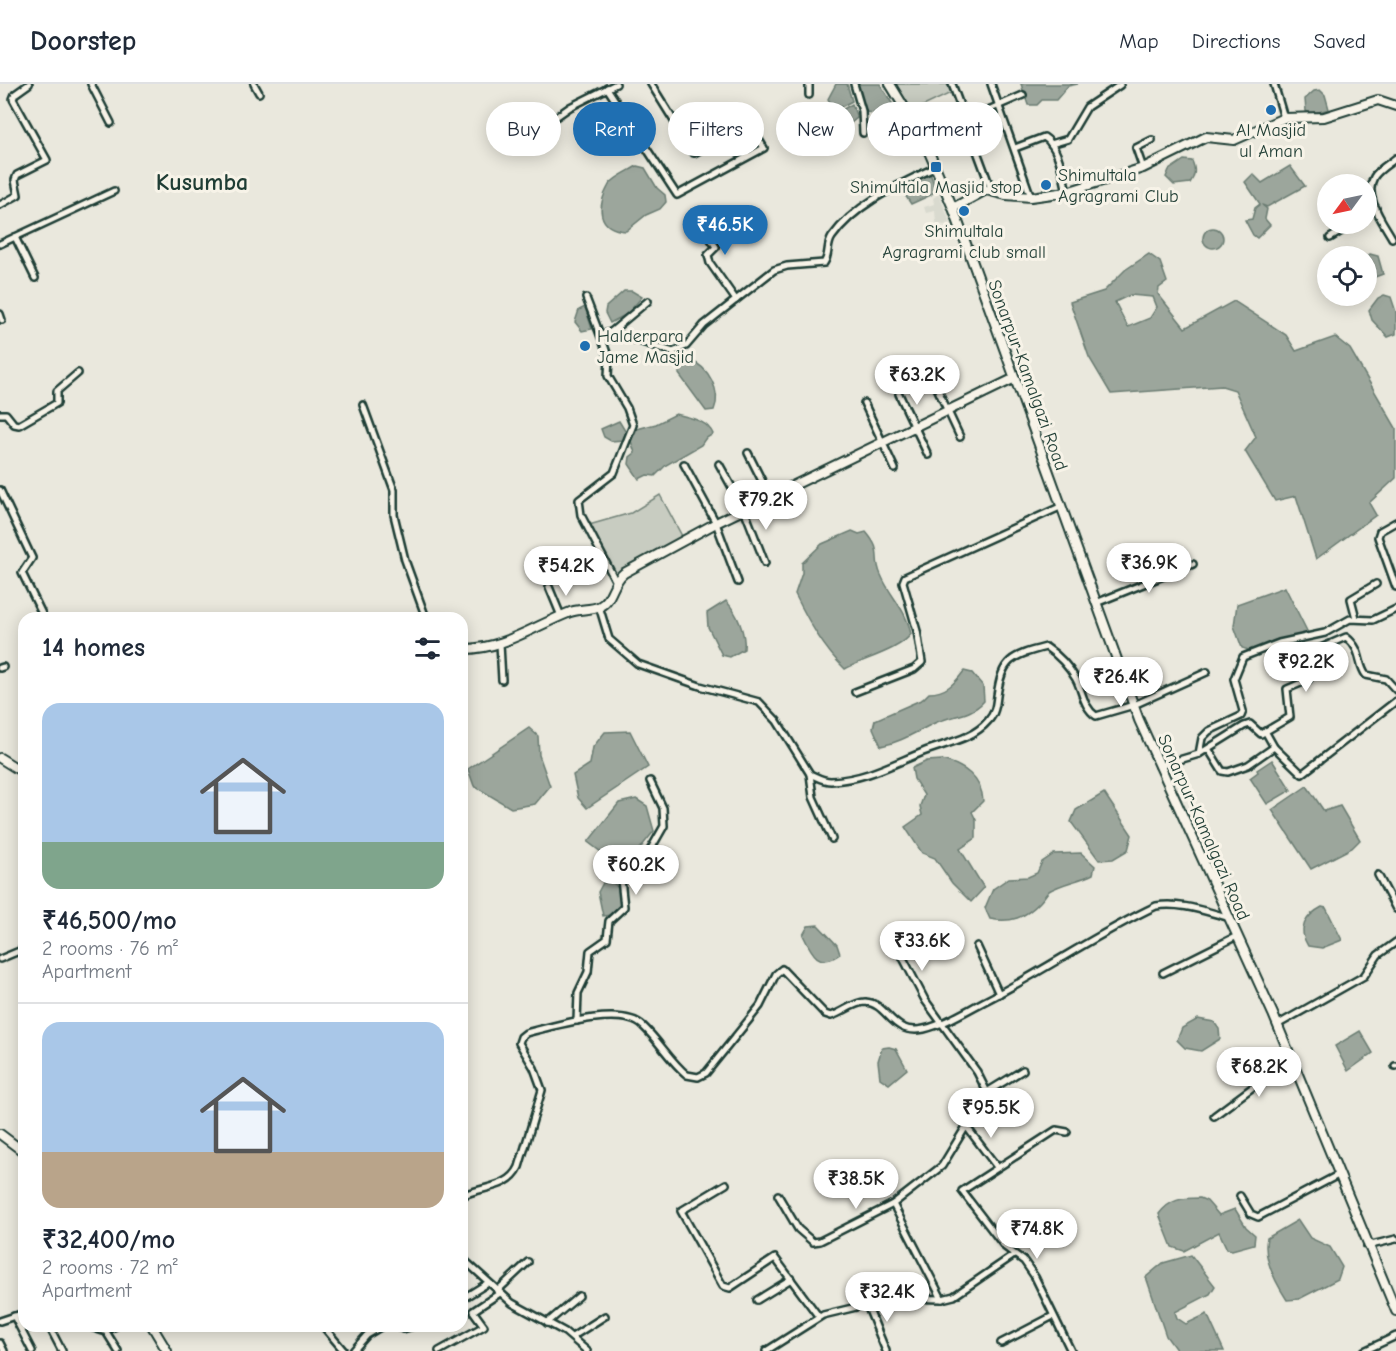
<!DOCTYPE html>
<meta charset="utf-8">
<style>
:root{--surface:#fff;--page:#f2f2f3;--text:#1f2937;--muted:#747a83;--line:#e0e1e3;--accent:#1f6fb2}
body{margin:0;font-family:"Comic Neue",sans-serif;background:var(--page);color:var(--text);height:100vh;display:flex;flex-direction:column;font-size:22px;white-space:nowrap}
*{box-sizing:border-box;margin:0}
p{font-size:20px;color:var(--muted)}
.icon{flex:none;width:33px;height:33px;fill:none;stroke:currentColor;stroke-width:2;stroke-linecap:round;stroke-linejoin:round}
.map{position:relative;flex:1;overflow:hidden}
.sheet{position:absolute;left:18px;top:528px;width:450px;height:720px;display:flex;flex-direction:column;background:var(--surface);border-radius:18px;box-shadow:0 3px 15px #0003}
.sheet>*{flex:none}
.banner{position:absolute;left:486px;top:18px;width:570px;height:54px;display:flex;gap:12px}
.needle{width:39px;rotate:237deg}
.controls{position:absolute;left:1317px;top:90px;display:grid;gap:12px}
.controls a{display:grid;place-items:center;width:60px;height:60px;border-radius:50%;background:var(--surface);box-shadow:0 3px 15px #0003;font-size:30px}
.price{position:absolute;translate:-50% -51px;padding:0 14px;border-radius:21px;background:#fff;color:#222;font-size:20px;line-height:39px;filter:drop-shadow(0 2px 3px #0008)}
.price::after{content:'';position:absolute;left:50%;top:36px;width:18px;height:14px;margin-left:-9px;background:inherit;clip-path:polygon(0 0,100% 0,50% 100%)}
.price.active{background:var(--accent);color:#fff}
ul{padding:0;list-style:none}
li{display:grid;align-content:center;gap:12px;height:318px;padding:0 24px}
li+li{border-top:2px solid var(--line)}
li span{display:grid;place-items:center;height:186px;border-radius:18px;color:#555}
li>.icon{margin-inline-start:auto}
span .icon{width:108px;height:108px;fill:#fffc;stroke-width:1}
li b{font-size:26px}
h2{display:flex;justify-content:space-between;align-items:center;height:72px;padding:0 24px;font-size:26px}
.tag{padding:0 21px;border-radius:27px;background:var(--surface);box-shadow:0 3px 15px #0003;font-size:21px;line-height:54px}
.tag.active{background:var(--accent);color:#fff}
header{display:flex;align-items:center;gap:36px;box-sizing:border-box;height:84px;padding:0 30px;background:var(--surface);border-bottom:2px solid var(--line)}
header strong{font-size:28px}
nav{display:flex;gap:33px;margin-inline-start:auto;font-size:21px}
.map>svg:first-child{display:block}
</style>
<header>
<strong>Doorstep</strong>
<nav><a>Map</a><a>Directions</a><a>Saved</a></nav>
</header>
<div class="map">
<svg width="1396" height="1267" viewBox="0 0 1396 1267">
<rect width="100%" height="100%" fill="#eae8dd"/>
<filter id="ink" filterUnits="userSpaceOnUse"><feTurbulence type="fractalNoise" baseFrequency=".0167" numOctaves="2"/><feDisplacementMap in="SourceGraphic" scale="12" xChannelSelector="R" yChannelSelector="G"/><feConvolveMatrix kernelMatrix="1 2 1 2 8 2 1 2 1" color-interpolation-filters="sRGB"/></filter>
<g filter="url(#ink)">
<g fill="#d9dacf">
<polygon points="944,48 946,57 931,64 928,55"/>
<polygon points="939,110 950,138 944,141 936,139 935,127 926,129 924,123 934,120 933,114"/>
</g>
<g fill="#c8ccc1" stroke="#74847a" stroke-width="1.5">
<polygon points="893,0 947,0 951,9 911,28"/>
<polygon points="660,411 683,454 615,492 589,441 631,429"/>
</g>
<g fill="#9ca69c" stroke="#6a7c72" stroke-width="1.5" fill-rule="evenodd">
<polygon points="836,0 847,0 852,17 835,26 828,15"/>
<polygon points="856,0 880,0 900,32 886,41 875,29 865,28"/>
<polygon points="1021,0 1078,0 1068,2 1056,16 1042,16 1037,21 1028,21"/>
<polygon points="1320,6 1325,11 1329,25 1312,30 1306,27 1305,15 1314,7"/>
<polygon points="852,20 857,34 835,52 827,41 833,31"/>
<path d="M1184 76 1192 77C1196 86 1195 92 1190 99L1174 101 1166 93 1169 86Z"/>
<path d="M637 82 645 84 657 104 665 111 666 118 660 125 646 131 626 147C596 145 597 122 609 101 614 93 629 87 637 82Z"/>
<polygon points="1290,82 1305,102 1267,123 1262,121 1267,125 1265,135 1270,141 1257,154 1253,151 1245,136 1252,135 1255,124 1260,120 1245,98 1253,90 1262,99"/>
<polygon points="930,89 936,105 931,111 911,120 901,105"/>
<circle cx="1213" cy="154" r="10"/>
<path d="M1149 170 1160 178 1167 198 1159 204 1158 210 1185 244 1234 217 1286 251 1296 267 1335 253 1350 265 1396 344V394L1369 419 1376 431 1316 475 1296 412 1275 417 1245 367 1256 353 1235 306 1222 302 1111 310 1089 273 1070 218 1104 207 1125 186ZM1130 211 1153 213 1157 223 1150 234 1128 243 1115 218Z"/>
<polygon points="1370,170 1378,172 1383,190 1367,196 1366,172"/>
<polygon points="624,207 632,207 642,213 627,230 610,239 605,229 606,223"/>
<polygon points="1384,211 1391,213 1396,228 1396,250 1388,253 1372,236 1369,226 1378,214"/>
<polygon points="585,223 592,245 582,247 575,238 579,226"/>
<path d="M691 277C708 282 722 308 714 326L706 327 679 290 680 281Z"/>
<path d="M676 330C690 334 707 336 713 350L705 355 701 361 666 381 655 392 647 391 639 395 629 380 630 373 635 369 631 357 637 345 656 340Z"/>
<polygon points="619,337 627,350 624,356 611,357 604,353 601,345"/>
<path d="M852 447 859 450 866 448C884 469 872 471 881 491 890 513 907 526 911 550 900 566 863 575 845 585 823 564 809 538 795 510L802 489V479L822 460Z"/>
<polygon points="1285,503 1308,549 1273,557 1252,567 1242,564 1234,542 1237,520"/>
<path d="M726 517C737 528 746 550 744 565L730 573 722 571 708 543 707 529Z"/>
<path d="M964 587 972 589 983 602 984 617C971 632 954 631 937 638 917 647 902 658 881 662L873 644 875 636 923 615 929 609C946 609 955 599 964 587Z"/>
<polygon points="529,644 538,652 539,671 550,702 535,720 511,724 474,702 468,685"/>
<polygon points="630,647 648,683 587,724 578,714 573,691 590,680 593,663 605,648"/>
<path d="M942 676C963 681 982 694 983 717L972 728 976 736V754L960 765 984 804 971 818 952 799 935 774 922 769 905 743 922 731 920 722 924 711 914 695 912 684 927 677Z"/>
<polygon points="1272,676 1291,706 1267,720 1250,694 1258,688 1257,686"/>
<polygon points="1307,702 1324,727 1340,722 1360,756 1352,764 1311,785 1272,726"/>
<polygon points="1104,709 1132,751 1128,766 1113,775 1099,776 1071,738 1076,726"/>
<polygon points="636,715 647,722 654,747 638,767 614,778 588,758 619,719"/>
<path d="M1081 769 1095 782 1093 790C1079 797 1062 799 1049 807 1046 810 1043 815 1040 818 1025 834 1011 839 990 835L985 824 993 805 1009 794 1028 793 1037 789 1042 778 1054 770Z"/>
<polygon points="610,795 619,805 621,830 603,832 598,808 604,797"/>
<path d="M1322 823 1326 824 1342 856 1322 864 1308 862C1297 845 1305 832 1322 823Z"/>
<path d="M818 841 837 861 840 870C819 885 812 870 803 851L808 842Z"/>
<polygon points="1198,935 1214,938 1219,945 1220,955 1201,967 1185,964 1177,956 1182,944"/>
<polygon points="1360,947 1373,969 1348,987 1335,962"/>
<polygon points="889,963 896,965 907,985 889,1000 880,994 878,977 882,964"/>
<path d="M1200 1114 1207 1117 1219 1131 1235 1125 1246 1143 1255 1151 1254 1160 1232 1166 1227 1165 1219 1148 1184 1167 1172 1163 1159 1130C1170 1115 1182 1114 1200 1114Z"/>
<path d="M1298 1136 1310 1154 1330 1163 1342 1183 1338 1195 1299 1215 1287 1216C1276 1199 1262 1174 1267 1154Z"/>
<polygon points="1191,1171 1215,1202 1210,1210 1175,1228 1177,1234 1186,1240 1207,1230 1224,1267 1177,1267 1166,1252 1146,1193 1163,1179"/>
</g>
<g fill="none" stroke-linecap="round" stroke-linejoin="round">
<g stroke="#1f3d34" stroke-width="10">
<g id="street">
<polyline points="91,0 111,39"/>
<polyline points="254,0 259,9"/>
<polyline points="809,0 809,11"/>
<polyline points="854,0 862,27 863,49"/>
<polyline points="952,0 991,105"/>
<polyline points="991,0 1031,113"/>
<polyline points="1274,0 1284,34"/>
<polyline points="607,4 677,111 764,64 749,39 694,69 651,0"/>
<polyline points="529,52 570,23 616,0"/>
<polyline points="923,54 1023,11"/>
<polyline points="1051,60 1068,55 1087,23 1120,1"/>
<path d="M1015 64 1044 53C1059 62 1063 92 1067 108"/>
<polyline points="1143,84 1136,64 1152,56"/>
<polyline points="0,121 18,111 15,96 17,91 47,76 13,15 15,10 29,0"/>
<polyline points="1366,130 1376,124"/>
<polyline points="701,140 716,163 708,171 710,179 736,216"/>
<polyline points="15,153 35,194"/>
<polyline points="1330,154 1353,140"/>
<path d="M1392 154C1383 138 1363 112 1374 93 1379 85 1389 80 1396 74"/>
<polyline points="0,160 114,107"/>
<polyline points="586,214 609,274 608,292 627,324 633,341 614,389 579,416 581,431 615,496"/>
<polyline points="0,230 2,236"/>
<polyline points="611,248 648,217"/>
<path d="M601 251 611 248 673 268 686 262 704 241 774 186 787 182 824 179C830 171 826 162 832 153 856 119 899 101 936 83"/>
<polyline points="930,289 960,353"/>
<polyline points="899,310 928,371"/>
<polyline points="864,319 895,385"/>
<polyline points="363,321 394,406 394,431 405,476 426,534"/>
<polyline points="0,330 6,330 14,340 19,341 57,319 57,307 78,289"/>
<polyline points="748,369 770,413"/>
<polyline points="684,380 716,439 738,498"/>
<polyline points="719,380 744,425 765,479"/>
<polyline points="0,406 32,474 22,489 44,534"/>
<polyline points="1396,438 1380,447 1378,453 1396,503"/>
<polyline points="549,503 561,532"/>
<polyline points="1096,519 1193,480"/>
<path d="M599 522 609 555 638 580 700 602 759 618 777 637 810 690C817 693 823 697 831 697 864 696 893 680 923 668 945 659 972 656 988 637 995 630 996 621 997 612 1002 575 1011 572 1046 563 1058 571 1069 583 1076 595 1083 608 1083 623 1096 632L1134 621 1207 588"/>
<polyline points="1356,534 1351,515 1376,500"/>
<polyline points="500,560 502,596"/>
<polyline points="0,584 3,583"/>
<polyline points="855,608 914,585 922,578 917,547 903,498 905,493 1060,423"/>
<polyline points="1265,647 1274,663"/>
<polyline points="1209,666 1222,687 1228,688 1248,681 1274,663 1302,690 1396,617"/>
<path d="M1199 670 1244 642 1250 640 1261 650 1290 633 1287 605 1308 596 1312 590 1309 569 1346 553C1363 566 1357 580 1366 591L1386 595 1396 606"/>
<polyline points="1159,682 1199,670 1202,654 1209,647 1241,632 1243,627 1234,595 1243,573 1279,559 1325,549 1350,535 1373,536 1396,525"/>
<polyline points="810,690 813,713 832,755"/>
<polyline points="1378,791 1396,825"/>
<polyline points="977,862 999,910"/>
<polyline points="0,875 24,865"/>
<polyline points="1163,889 1237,852"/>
<polyline points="577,937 578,909 588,888 590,867 607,855 609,837 624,823 620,786 648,770 664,742 663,724 650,697"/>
<polyline points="1277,941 1364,892 1378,871 1396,858"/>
<polyline points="1395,982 1396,982"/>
<polyline points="987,1008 1023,986"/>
<polyline points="1214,1032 1261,997 1293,980"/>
<polyline points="966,1042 997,1083"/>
<polyline points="1067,1048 1056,1046 962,1107 1005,1163 1024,1177 1035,1193 1071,1267"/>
<polyline points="726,1100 681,1127 723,1202 730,1204 775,1174 819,1233"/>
<polyline points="778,1111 798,1145 813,1158 820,1157 893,1120 942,1082 987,1008 977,988 925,916 889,847"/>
<path d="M462 1112C481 1102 509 1105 519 1083L542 1006 534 984 519 959 521 953 526 949C553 942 622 921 643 942 659 957 670 977 687 991L698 993 706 989 760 922 776 890 782 885 825 930 831 932C842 929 854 918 865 918 889 919 890 952 924 945 946 940 967 926 987 916 1044 887 1098 849 1156 822 1180 818 1204 827 1227 833"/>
<polyline points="1240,1112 1251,1130 1258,1133 1338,1091"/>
<polyline points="893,1120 942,1215"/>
<polyline points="1367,1162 1396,1155"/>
<polyline points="462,1174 512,1219 565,1248 587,1267"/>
<polyline points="497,1207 528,1178"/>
<polyline points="462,1215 488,1199"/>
<polyline points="757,1216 791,1195"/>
<polyline points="867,1221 886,1267"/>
<polyline points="14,1232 32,1267"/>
<polyline points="0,1237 24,1229"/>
<polyline points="547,1239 579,1212"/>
<polyline points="49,1242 62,1267"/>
<polyline points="88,1242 103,1247 116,1242"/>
<polyline points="323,1242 344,1267"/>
<polyline points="397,1242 403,1245 413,1242"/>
<polyline points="105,1246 118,1267"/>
<polyline points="572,1253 605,1232"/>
<polyline points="0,1259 4,1267"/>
<polyline points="1001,1259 1053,1232"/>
<polyline points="353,1267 367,1251 382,1242"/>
<polyline points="439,1267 484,1242 473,1227 500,1209"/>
<polyline points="766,1267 823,1231 894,1214 942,1215 954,1212 1014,1171"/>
<polyline points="1364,1267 1396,1252"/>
</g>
</g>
<g stroke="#1f3d34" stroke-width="12">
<g id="secondary">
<polyline points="890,0 923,54 953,124 1139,636 1273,930 1396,1227"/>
<polyline points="953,124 986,106 1006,111 1031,113 1067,108 1143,84 1206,53 1234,56 1284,34 1324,33 1378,16 1396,22"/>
<path d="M462 565C501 566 533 543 568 529 578 524 590 527 600 522 612 517 612 498 624 489L716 439 1013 295"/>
<polyline points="0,674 24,689"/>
<polyline points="0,1050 24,1068"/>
<polyline points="152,1242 167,1267"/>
</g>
</g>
<use href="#street" stroke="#f7f3e8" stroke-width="5"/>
<use href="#secondary" stroke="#f7f3e8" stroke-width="8"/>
</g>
</g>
<g fill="#1f6fb2" stroke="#f7f3e8" stroke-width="2">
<circle cx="1271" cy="26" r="6"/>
<rect x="930" y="77" width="12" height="12" rx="3"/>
<circle cx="1046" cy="101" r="6"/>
<circle cx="964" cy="127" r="6"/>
<circle cx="585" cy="262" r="6"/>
</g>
<g text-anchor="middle" stroke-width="6" stroke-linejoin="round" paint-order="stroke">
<g font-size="18" fill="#1f3d34" stroke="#f7f3e8">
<text x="1271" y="52">Al Masjid<tspan x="1271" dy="21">ul Aman</tspan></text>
<text x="1058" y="97" text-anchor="start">Shimultala<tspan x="1058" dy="21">Agragrami Club</tspan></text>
<text x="936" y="109">Shimultala Masjid stop</text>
<text x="964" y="153">Shimultala<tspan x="964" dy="21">Agragrami club small</tspan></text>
<text x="597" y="258" text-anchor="start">Halderpara<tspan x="597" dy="21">Jame Masjid</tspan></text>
</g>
<g font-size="18" fill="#1f3d34" stroke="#f7f3e8">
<text transform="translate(1028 291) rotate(70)" y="6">Sonarpur-Kamalgazi Road</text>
<text transform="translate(1204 743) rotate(66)" y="6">Sonarpur-Kamalgazi Road</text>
</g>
<g font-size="24" font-weight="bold" fill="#1f3d34" stroke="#f7f3e8">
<text x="202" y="106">Kusumba</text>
</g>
</g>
</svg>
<div class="controls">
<a><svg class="needle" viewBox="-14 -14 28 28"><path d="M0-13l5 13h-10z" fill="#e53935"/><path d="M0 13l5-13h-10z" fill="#747a83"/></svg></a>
<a><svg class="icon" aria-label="locate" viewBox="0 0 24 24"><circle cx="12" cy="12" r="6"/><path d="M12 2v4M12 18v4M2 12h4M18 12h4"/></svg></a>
</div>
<b class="price active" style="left:725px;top:172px">₹46.5K</b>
<b class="price" style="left:917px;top:322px">₹63.2K</b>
<b class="price" style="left:766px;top:447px">₹79.2K</b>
<b class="price" style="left:1149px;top:510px">₹36.9K</b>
<b class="price" style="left:566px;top:513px">₹54.2K</b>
<b class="price" style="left:1306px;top:609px">₹92.2K</b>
<b class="price" style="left:1121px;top:624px">₹26.4K</b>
<b class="price" style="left:636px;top:812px">₹60.2K</b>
<b class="price" style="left:922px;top:888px">₹33.6K</b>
<b class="price" style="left:1259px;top:1014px">₹68.2K</b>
<b class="price" style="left:991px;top:1055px">₹95.5K</b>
<b class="price" style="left:856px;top:1126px">₹38.5K</b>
<b class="price" style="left:1037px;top:1176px">₹74.8K</b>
<b class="price" style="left:887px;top:1239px">₹32.4K</b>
<div class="banner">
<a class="tag">Buy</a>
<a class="tag active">Rent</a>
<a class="tag">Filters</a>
<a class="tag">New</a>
<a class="tag">Apartment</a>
</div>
<section class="sheet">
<h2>14 homes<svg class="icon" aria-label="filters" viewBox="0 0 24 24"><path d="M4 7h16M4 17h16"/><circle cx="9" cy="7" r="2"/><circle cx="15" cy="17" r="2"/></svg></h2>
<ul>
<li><span style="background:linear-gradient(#a9c7e8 75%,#7fa58c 0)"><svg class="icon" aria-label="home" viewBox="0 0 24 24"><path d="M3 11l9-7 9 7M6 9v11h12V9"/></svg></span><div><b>₹46,500/mo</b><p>2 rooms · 76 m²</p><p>Apartment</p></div></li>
<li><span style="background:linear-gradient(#a9c7e8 70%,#b9a48a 0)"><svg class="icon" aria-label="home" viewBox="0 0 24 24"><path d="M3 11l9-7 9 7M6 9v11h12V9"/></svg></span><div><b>₹32,400/mo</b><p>2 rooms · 72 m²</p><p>Apartment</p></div></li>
</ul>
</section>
</div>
